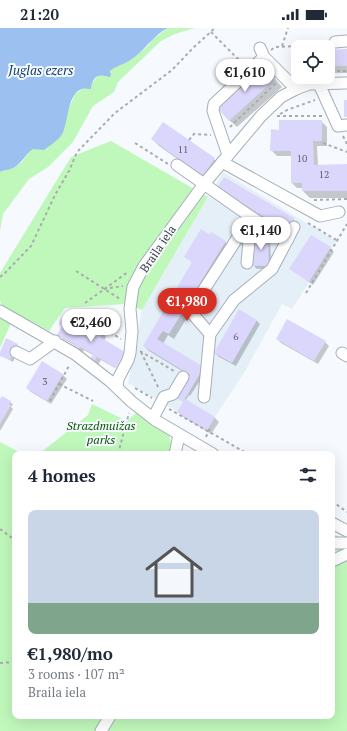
<!DOCTYPE html>
<meta charset="utf-8">
<style>
:root{--surface:#fff;--page:#f2f2f3;--text:#1f2937;--muted:#747a83;--accent:#d93025}
body{margin:0;font-family:"PT Serif",serif;background:var(--page);color:var(--text);height:100vh;display:flex;flex-direction:column;font-size:15px;white-space:nowrap}
*{box-sizing:border-box;margin:0}
p{font-size:13px;color:var(--muted)}
.icon{flex:none;width:22px;height:22px;fill:none;stroke:currentColor;stroke-width:2;stroke-linecap:round;stroke-linejoin:round}
.map{position:relative;flex:1;overflow:hidden}
.panel{position:absolute;left:12px;top:423px;width:323px;height:268px;display:flex;flex-direction:column;background:var(--surface);border-radius:8px;box-shadow:0 4px 16px #0002}
.panel>*{flex:none}
.controls{position:absolute;left:291px;top:12px;display:grid;gap:8px}
.controls a{display:grid;place-items:center;width:44px;height:44px;border-radius:8px;background:var(--surface);box-shadow:0 4px 16px #0002;font-size:20px}
.price{position:absolute;translate:-50% -34px;padding:0 9px;border-radius:14px;background:#fff;color:#222;font-size:13px;line-height:26px;filter:drop-shadow(0 1px 2px #0008)}
.price::after{content:'';position:absolute;left:50%;top:24px;width:12px;height:9px;margin-left:-6px;background:inherit;clip-path:polygon(0 0,100% 0,50% 100%)}
.price.current{background:var(--accent);color:#fff}
ul{padding:0;list-style:none}
li{display:grid;align-content:center;gap:8px;height:212px;padding:0 16px}
li span{display:grid;place-items:center;height:124px;border-radius:8px;color:#555}
li>.icon{margin-inline-start:auto}
span .icon{width:72px;height:72px;fill:#fffc;stroke-width:1}
li b{font-size:17px}
h2{display:flex;justify-content:space-between;align-items:center;height:48px;padding:0 16px;font-size:17px}
.status{display:flex;justify-content:space-between;align-items:center;height:28px;padding:0 20px;background:var(--surface);direction:ltr}
.status svg{height:11px;fill:currentColor}
.map>svg:first-child{display:block}
</style>
<div class="status"><b>21:20</b><svg viewBox="0 0 49 12"><path d="M0 12V9h3v3zM5 12V6h3v6zM10 12V3h3v9zM15 12V0h3v12zM26 1h20v11H26zM47 4h2v5h-2z"/></svg></div>
<div class="map">
<svg width="347" height="703" viewBox="0 0 347 703">
<rect width="100%" height="100%" fill="#f6fafe"/>
<polygon fill="#e5eff8" points="223,144 336,213 292,281 282,276 244,345 207,401 128,355 142,282"/>
<g fill="#c0f8bb">
<path d="M168 0H195L175 6 161 13 118 54 114 64 93 78 73 114 48 139 29 151 3 186 0 203V144C8 141 16 140 22 134 26 129 28 124 33 120L64 100 67 85 75 66 92 55 98 48 110 43 118 37 129 33 148 18 153 11Z"/>
<polygon points="111,113 208,169 142,282 125,276 65,280 49,303 2,278 0,272 0,245 71,129"/>
<polygon points="0,287 12,293 0,320"/>
<polygon points="92,376 127,393 136,385 169,406 172,421 168,426 39,426 88,387"/>
<polygon points="0,414 23,426 15,426 15,688 332,688 332,505 347,514 347,703 0,703"/>
</g>
<path fill="#9cc1f0" d="M0 0H168C153 7 144 24 129 33 122 37 118 37 110 43L111 48 109 49C98 45 92 49 91 61 88 61 84 60 82 61 66 66 69 97 61 108 57 113 49 118 44 122L33 121C25 126 22 136 13 140 9 142 4 142 0 144Z"/>
<g fill="#0003">
<polygon points="347,22 347,45 330,45 328,43 328,23"/>
<polygon points="269,44 282,59 237,99 229,92"/>
<polygon points="321,93 327,99 327,118 317,118 318,138 347,137 347,170 310,170 303,163 303,160 297,160 292,155 292,128 277,128 271,122 280,103"/>
<polygon points="152,111 214,131 222,138 210,154 159,118"/>
<polygon points="222,164 293,191 297,195 295,200 289,196 286,202"/>
<polygon points="268,208 270,211 271,240 257,241 254,238"/>
<polygon points="225,214 230,219 174,311 168,307 163,316 206,343 190,368 189,367 186,372 215,390 219,394 211,406 182,388 178,384 184,374 190,348 149,323 144,318 193,235 185,228"/>
<polygon points="330,220 334,224 313,257 291,241"/>
<polygon points="256,292 260,296 236,338 219,329 215,325"/>
<polygon points="102,304 106,309 104,313 124,324 115,340 101,332 98,337 91,331 93,327 84,322 82,326 74,317 63,311 59,307 92,306"/>
<polygon points="277,311 325,314 329,318 318,336 281,315"/>
<polygon points="17,317 20,319 13,334 0,327"/>
<polygon points="42,335 63,347 67,351 51,376 31,364 27,360"/>
<polygon points="0,373 10,374 13,376 11,379 13,381 0,403"/>
</g>
<g fill="#dbd6fc">
<polygon points="347,21 347,38 328,38 328,22"/>
<polygon points="262,36 275,51 229,93 215,78"/>
<rect x="344" y="72" width="3" height="17"/>
<polygon points="279,92 322,92 322,113 313,113 314,137 347,136 347,163 302,163 302,155 291,155 291,123 270,123 271,101 279,102"/>
<polygon points="163,94 215,130 203,148 151,111"/>
<polygon points="224,149 294,190 290,196 285,193 281,199 217,160"/>
<polygon points="201,201 209,206 211,204 226,213 169,306 163,303 157,311 204,339 185,371 215,389 207,403 177,384 183,374 175,369 190,347 143,318 192,234 184,229"/>
<polygon points="268,207 269,238 253,238 252,208"/>
<polygon points="311,207 331,219 309,254 289,241"/>
<polygon points="239,281 257,292 232,335 214,325"/>
<polygon points="66,290 91,305 95,299 103,304 100,309 125,324 116,340 97,329 94,334 90,332 93,326 80,319 78,323 72,320 74,316 57,307 62,298 59,296 61,291 65,292"/>
<polygon points="287,291 326,313 314,333 276,311"/>
<polygon points="6,310 18,316 10,332 0,328 0,324"/>
<polygon points="42,333 63,346 47,373 26,360"/>
<polygon points="2,368 11,373 9,377 11,377 0,396 0,371"/>
</g>
<g fill="none" stroke-linecap="round" stroke-linejoin="round">
<g stroke="#a6afb7" stroke-width="13">
<g id="minor">
<polyline points="335,14 347,13"/>
<polyline points="260,20 264,29 296,61"/>
<polyline points="319,56 338,98 347,97"/>
<polyline points="228,127 213,83 214,76 264,29"/>
<polyline points="222,134 320,188 339,184"/>
<polyline points="177,137 251,189 288,211"/>
<polyline points="247,235 251,191"/>
<polyline points="0,283 75,326 110,353 132,374 155,392 213,426"/>
<polyline points="210,306 190,283 251,189"/>
<polyline points="16,324 30,331 55,313"/>
<polyline points="342,325 347,328"/>
<polyline points="117,359 118,351 128,332 130,325 132,303 130,281 133,259 144,238 204,156 261,88 281,69 296,61 309,56 347,55"/>
<polyline points="204,369 210,306 234,272 272,241 294,199"/>
<polyline points="153,390 164,369 173,366 183,349"/>
<polyline points="175,426 179,407"/>
<polyline points="332,495 347,503"/>
<polyline points="332,515 347,515"/>
<polyline points="332,533 347,526"/>
<polyline points="101,703 110,688"/>
</g>
</g>
<g stroke="#a8acaf" stroke-width="2" stroke-dasharray="3 3" stroke-linecap="butt">
<polyline points="211,4 243,36"/>
<polyline points="282,18 288,0"/>
<polyline points="271,22 275,19 319,17"/>
<polyline points="337,43 347,43"/>
<polyline points="280,86 287,82 315,72"/>
<polyline points="277,88 323,88"/>
<polyline points="230,99 276,55"/>
<polyline points="343,108 347,116"/>
<polyline points="189,112 194,106 211,107"/>
<polyline points="135,115 168,136"/>
<polyline points="323,115 347,124"/>
<polyline points="314,172 347,171"/>
<polyline points="308,195 338,213"/>
<polyline points="76,243 120,271"/>
<polyline points="0,249 5,245 31,218 55,167 69,143 77,124 115,85 172,42 194,19 215,0"/>
<polyline points="104,261 123,258"/>
<polyline points="306,265 347,196"/>
<polyline points="85,275 128,244"/>
<polyline points="100,298 121,311"/>
<polyline points="100,298 121,294"/>
<polyline points="140,323 174,343"/>
<polyline points="141,324 159,361"/>
<polyline points="59,356 93,373"/>
<polyline points="135,360 152,370"/>
<polyline points="50,373 70,336"/>
<polyline points="169,381 248,426"/>
<polyline points="206,409 211,398"/>
<polyline points="118,426 129,385"/>
<polyline points="332,473 347,484"/>
<polyline points="0,501 15,512"/>
<polyline points="0,635 15,634"/>
</g>
<use href="#minor" stroke="#fff" stroke-width="11"/>
</g>
<g text-anchor="middle" stroke-width="4" stroke-linejoin="round" paint-order="stroke">
<g font-size="10" fill="#62636f">
<text x="183" y="125">11</text>
<text x="302" y="134">10</text>
<text x="324" y="150">12</text>
<text x="236" y="312">6</text>
<text x="45" y="357">3</text>
</g>
<g font-size="12" fill="#393d40" stroke="#f6fafe">
<text transform="translate(158 221) rotate(-56)" y="4">Braila iela</text>
</g>
<g font-size="12" font-style="italic" fill="#085609" stroke="#f6fafe">
<text x="101" y="402">Strazdmuižas<tspan x="101" dy="14">parks</tspan></text>
</g>
<g font-size="13" font-style="italic" fill="#133e6e" stroke="#f6fafe">
<text x="41" y="47">Juglas ezers</text>
</g>
</g>
</svg>
<div class="controls">
<a><svg class="icon" aria-label="locate" viewBox="0 0 24 24"><circle cx="12" cy="12" r="6"/><path d="M12 2v4M12 18v4M2 12h4M18 12h4"/></svg></a>
</div>
<b class="price" style="left:245px;top:65px">€1,610</b>
<b class="price" style="left:261px;top:223px">€1,140</b>
<b class="price current" style="left:187px;top:294px">€1,980</b>
<b class="price" style="left:91px;top:315px">€2,460</b>
<section class="panel">
<h2>4 homes<svg class="icon" aria-label="filters" viewBox="0 0 24 24"><path d="M4 7h16M4 17h16"/><circle cx="9" cy="7" r="2"/><circle cx="15" cy="17" r="2"/></svg></h2>
<ul>
<li><span style="background:linear-gradient(#c9d6e8 75%,#7fa58c 0)"><svg class="icon" aria-label="home" viewBox="0 0 24 24"><path d="M3 11l9-7 9 7M6 9v11h12V9"/></svg></span><div><b>€1,980/mo</b><p>3 rooms · 107 m²</p><p>Braila iela</p></div></li>
</ul>
</section>
</div>
